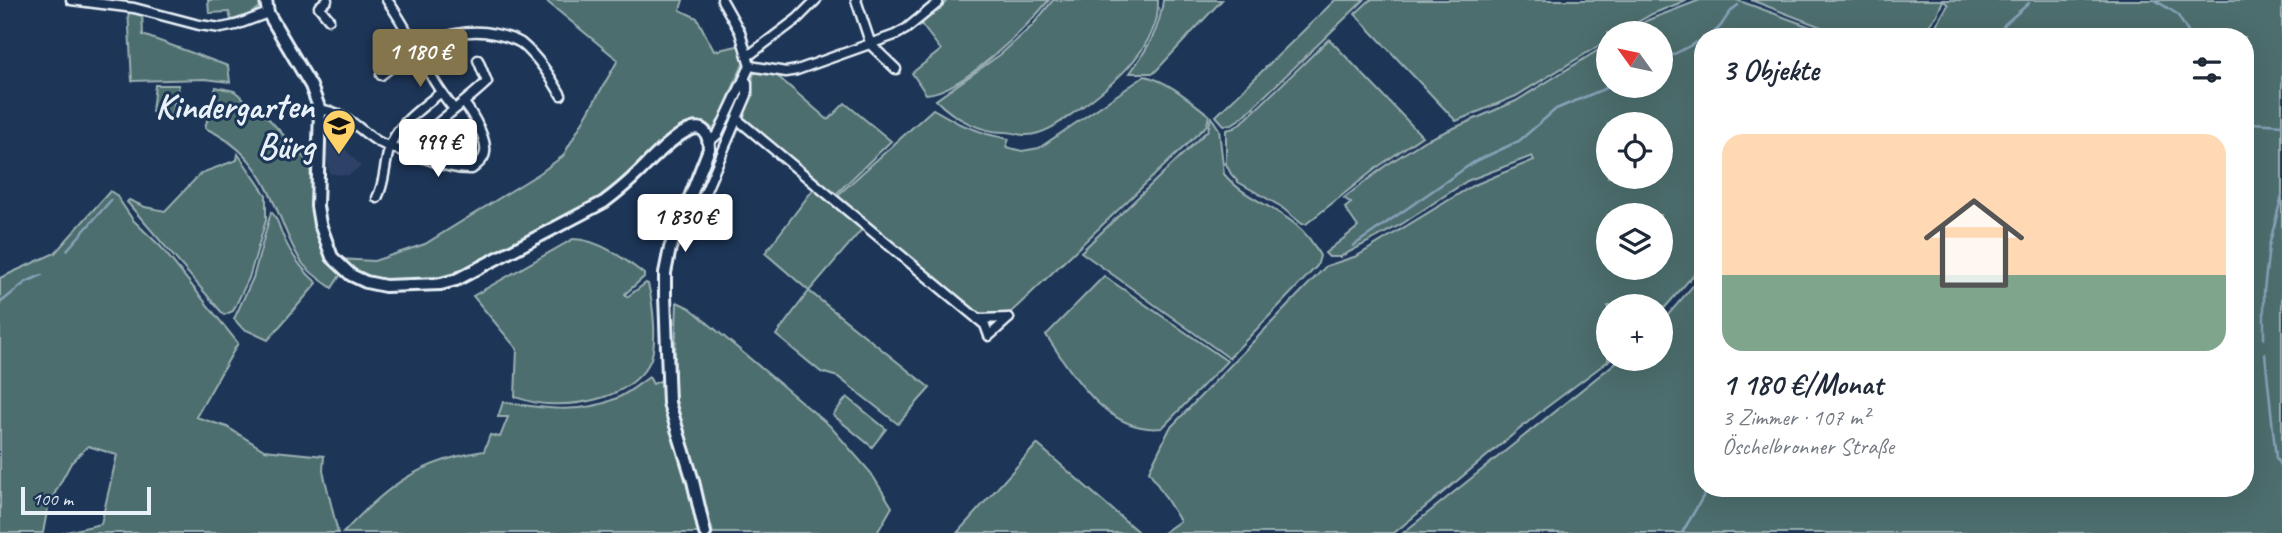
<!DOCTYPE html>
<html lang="de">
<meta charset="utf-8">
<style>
:root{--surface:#fff;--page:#f2f2f3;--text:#1f2937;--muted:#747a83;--accent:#84754c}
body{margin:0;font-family:Caveat,sans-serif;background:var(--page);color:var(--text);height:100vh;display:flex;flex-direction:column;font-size:26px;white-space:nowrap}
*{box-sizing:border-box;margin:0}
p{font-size:23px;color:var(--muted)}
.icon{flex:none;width:38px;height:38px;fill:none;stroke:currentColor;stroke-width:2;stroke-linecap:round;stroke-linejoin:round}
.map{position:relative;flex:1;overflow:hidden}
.details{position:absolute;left:1694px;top:28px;width:560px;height:469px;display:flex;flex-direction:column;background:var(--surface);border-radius:28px;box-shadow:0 7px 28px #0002}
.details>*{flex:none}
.needle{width:46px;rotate:303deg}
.fabs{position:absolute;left:1596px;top:21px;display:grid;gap:14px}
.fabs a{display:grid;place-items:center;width:77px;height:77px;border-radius:50%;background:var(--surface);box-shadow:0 7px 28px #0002;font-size:35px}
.scale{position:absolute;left:21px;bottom:18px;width:130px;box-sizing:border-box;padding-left:7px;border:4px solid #e8f1f8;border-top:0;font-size:19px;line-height:24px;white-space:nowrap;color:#e8f1f8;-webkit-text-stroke:5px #1d3557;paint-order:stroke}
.price{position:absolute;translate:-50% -60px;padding:0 16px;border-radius:7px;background:#fff;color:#222;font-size:23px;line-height:46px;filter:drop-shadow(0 2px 4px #0008)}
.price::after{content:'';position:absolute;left:50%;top:42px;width:21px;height:16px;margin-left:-10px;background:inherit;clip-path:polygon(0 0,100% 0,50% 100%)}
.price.current{background:var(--accent);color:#fff}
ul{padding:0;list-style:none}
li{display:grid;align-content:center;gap:14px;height:371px;padding:0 28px}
li span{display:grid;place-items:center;height:217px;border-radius:21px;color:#555}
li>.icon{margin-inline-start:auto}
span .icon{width:126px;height:126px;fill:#fffc;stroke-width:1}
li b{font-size:30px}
h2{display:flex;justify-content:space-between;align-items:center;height:84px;padding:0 28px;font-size:30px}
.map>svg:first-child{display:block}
</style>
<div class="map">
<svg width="2282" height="533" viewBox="0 0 2282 533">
<rect width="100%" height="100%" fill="#1d3557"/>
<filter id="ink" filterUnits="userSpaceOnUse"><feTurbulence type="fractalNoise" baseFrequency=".0143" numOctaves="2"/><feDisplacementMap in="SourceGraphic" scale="14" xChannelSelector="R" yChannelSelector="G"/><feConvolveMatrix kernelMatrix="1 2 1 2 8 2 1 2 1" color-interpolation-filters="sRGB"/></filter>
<g filter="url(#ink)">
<polygon fill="#2e4367" points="337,141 361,166 349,175 330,174 324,143"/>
<g fill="#4e6e6e" stroke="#9bb0b3" stroke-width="2" fill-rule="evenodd">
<polygon points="208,0 259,0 260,7 248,16 231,20 229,12 209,13"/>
<path d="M545 0H683L680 10 697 18 714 51 742 45 746 57 716 127C706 133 696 124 685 126L602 200 458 276 430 280H378L356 272 338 259 374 261 425 244 540 173 563 156 618 60Z"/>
<path d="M948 0H1049C1026 28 962 92 926 94L912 73 941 50 921 24Z"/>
<path d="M1053 0H1158C1158 7 1158 15 1156 21 1144 60 1106 90 1075 112 1060 122 1046 134 1027 135 1020 136 1013 132 1006 132 982 133 953 118 936 100L1001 54 1032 26Z"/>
<path d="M1163 0H1222L1154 73H1130C1147 49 1160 30 1163 0Z"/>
<polygon points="1335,0 1364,0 1243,117 1232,124 1224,125 1216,116"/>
<polygon points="1370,0 1687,0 1652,14 1619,33 1608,33 1608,40 1516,96 1456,121 1355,14"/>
<path d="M1700 0H1737L1838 37H1703V91L1700 84 1696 83 1703 102V264L1661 312V306H1608V359H1611L1539 413 1394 533H1163L1180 521 1149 471 1170 428 1326 266 1357 256 1472 186 1534 160 1532 156 1467 181 1402 224 1340 257H1329L1325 253 1358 227 1345 208 1351 203 1344 198 1385 166 1424 141 1516 101 1608 44V86H1661V33H1625L1648 20ZM1608 124H1661V177H1608ZM1661 215V268H1608V215Z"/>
<polygon points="1751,0 1943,0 1937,15 1920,37 1847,37"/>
<polygon points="1943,0 2282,0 2282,533 1403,533 1620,359 1661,359 1661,323 1703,274 1703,488 2245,488 2245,37 1929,37 1948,5"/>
<polygon points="128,9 142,12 143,35 228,66 230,82 205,79 132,81"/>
<polygon points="1329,39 1422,136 1379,166 1306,224 1302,224 1280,206 1238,182 1231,174 1226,164 1226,130 1234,128 1247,118"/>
<polygon points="759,70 775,74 828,120 845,103 891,141 833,197 743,121 742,114 751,96 753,75"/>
<path d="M1145 76C1170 82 1188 99 1209 115L1207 125 1006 317 977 315 838 201 839 194 933 109 960 124 987 134 1009 139 1006 147 1022 151 1039 148Z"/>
<polygon points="155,85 179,85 171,117 152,112"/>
<path d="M216 87 234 91 268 118 310 164 313 224 324 254 341 274 332 288C322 281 311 274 303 264 290 246 284 225 275 205 260 169 241 144 205 128Z"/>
<path d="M1211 117 1219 129 1224 174C1252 208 1297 208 1320 256L1317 266 1229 358 1081 252 1208 130Z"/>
<polygon points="238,154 266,195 266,220 249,278 233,311 224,315 127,202 129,200 145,207 165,211 201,173 237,160"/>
<polygon points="815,187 864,227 809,291 930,388 898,424 838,377 821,372 776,335 809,291 765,253"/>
<polygon points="110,191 116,195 133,220 161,247 238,343 196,417 227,427 264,450 324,456 323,471 338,533 62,533 101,524 117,455 88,446 71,463 48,506 43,533 0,533 0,278 55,253"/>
<path d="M271 212C276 215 278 223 281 231 289 252 300 268 317 283L268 340 242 328 234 319 253 278Z"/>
<path d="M573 239C598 239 625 259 644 274V277L625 294 627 297 646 283 648 284C653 303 659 348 648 365 628 397 583 406 547 404 536 404 525 400 515 397L517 349 473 296Z"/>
<path d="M1104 276 1227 361 1162 428C1107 434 1073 375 1046 335Z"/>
<polygon points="677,302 690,308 830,426 871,473 892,507 877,533 713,533 676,400 674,385"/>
<path d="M649 377 653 384 662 380C667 432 688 482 700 533H343C387 486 419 461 484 451L490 435 500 437 508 417H498L503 402C539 408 582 415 617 398 629 393 639 384 649 377Z"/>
<polygon points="847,397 886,429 872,447 833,415"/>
<polygon points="1037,444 1137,531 1137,533 957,533"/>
</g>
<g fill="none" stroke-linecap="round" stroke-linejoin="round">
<g stroke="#87a1b8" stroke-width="2.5">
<polyline points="2155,0 2177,14 2191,37"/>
<path d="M1707 37C1727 26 1722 16 1738 5"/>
<polyline points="1996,37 2005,24 2029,3"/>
<polyline points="1661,61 1703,39"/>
<polyline points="2245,97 2252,123 2282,125"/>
<polyline points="1353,246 1474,162 1519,141 1556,109 1611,86"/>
<polyline points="67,250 111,200"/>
<polyline points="0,303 26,282 42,275"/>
<polyline points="2264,339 2264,291 2269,246 2282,195"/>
<polyline points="2265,354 2276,458 2282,469"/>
<polyline points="1682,533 1708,488"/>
</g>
<g stroke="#e8f1f8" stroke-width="13">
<g id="street">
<polyline points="71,0 134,8 199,25 221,28 236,25 268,13"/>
<polyline points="327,0 319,7 329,19"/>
<path d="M387 0C413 35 426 76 454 109"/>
<polyline points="856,0 871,45 896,69"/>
<polyline points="748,56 797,19 816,0"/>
<polyline points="750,66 786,72 797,70 895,35 906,29 938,3"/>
<path d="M381 75C413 50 452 24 495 34 504 36 513 38 521 43 538 57 550 76 561 95"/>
<path d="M320 110C346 111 357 129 377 141 391 149 404 151 419 156 437 162 452 170 472 169 476 165 482 162 484 156 490 143 472 113 464 103"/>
<polyline points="737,119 985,325 989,336 1009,318"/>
<polyline points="709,142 718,134 750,66 740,32 722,0"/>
<path d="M409 153C433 122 460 108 487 82L478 60"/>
<path d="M377 198C385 183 384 166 389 150 395 125 422 108 440 93"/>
<polyline points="677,228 689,230 747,95 747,83 744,79"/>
<polyline points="978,319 1009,318"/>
</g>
</g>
<g stroke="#e8f1f8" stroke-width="16">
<path id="secondary" d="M266 0 268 13 311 86 320 110 317 206 320 224 332 257 351 275 366 282 385 286 441 284 456 280 604 202C616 193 627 184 638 173 650 162 708 95 709 149L670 248 665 273V295L669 403 693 481 705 533"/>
</g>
<use href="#street" stroke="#1d3557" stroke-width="8"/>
<use href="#secondary" stroke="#1d3557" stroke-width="10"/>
</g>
</g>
<defs>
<g id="school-pin" transform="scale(1.75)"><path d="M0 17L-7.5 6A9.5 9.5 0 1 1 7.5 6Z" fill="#ffd166" stroke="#1d3557"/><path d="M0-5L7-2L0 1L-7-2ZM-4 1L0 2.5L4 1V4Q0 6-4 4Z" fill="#111"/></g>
</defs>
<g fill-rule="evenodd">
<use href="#school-pin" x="339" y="126"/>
</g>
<g text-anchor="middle" stroke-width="6" stroke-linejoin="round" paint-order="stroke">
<g font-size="35" font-weight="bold" fill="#e8f1f8" stroke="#1d3557" text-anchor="end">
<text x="314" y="118">Kindergarten<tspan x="314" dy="40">Bürg</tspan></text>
</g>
</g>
</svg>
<div class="fabs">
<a><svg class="needle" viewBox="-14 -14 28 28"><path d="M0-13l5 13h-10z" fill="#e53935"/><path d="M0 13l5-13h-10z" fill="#747a83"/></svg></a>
<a><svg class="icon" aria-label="locate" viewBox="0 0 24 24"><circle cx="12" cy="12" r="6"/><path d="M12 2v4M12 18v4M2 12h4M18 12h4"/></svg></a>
<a><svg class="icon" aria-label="layers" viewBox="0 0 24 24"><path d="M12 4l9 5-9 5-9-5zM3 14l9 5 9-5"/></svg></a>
<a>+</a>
</div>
<div class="scale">100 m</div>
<b class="price current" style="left:420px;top:89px">1 180 €</b>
<b class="price" style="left:438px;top:179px">999 €</b>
<b class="price" style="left:685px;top:254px">1 830 €</b>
<section class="details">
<h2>3 Objekte<svg class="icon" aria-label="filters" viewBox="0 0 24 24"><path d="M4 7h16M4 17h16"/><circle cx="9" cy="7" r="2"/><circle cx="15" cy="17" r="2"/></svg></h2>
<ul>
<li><span style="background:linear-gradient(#ffd9b3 65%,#7fa58c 0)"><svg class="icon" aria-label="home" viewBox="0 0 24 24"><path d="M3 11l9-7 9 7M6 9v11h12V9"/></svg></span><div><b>1 180 €/Monat</b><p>3 Zimmer · 107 m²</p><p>Öschelbronner Straße</p></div></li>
</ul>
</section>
</div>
